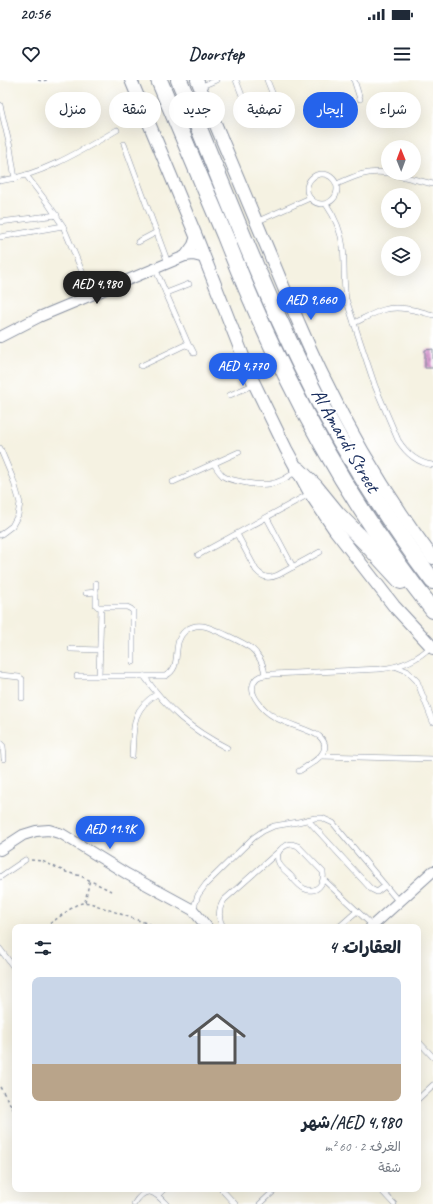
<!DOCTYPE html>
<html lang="ar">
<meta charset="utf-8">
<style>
:root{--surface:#fff;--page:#f2f2f3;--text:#1f2937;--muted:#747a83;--accent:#2563eb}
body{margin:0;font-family:Caveat,"Playpen Sans Arabic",sans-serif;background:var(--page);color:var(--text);direction:rtl;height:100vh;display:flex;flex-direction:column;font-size:15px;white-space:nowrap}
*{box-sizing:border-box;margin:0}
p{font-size:13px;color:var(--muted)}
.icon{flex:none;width:22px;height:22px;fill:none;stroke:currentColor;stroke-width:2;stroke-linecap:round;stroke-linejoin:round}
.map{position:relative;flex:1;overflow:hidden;direction:ltr}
.drawer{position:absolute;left:12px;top:844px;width:409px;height:268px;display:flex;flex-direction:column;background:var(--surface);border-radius:8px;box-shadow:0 4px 16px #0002;direction:rtl}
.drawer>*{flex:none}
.guide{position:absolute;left:12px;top:12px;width:409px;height:36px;direction:rtl;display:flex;gap:8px}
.needle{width:26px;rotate:359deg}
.buttons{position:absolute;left:381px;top:60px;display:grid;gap:8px}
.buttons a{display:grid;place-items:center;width:40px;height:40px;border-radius:50%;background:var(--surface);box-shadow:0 4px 16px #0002;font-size:20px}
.price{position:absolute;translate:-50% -34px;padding:0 9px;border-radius:14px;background:var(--accent);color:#fff;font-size:13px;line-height:26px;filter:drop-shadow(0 1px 2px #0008)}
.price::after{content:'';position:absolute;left:50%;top:24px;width:12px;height:9px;margin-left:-6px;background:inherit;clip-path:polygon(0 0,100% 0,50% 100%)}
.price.current{background:#222;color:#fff}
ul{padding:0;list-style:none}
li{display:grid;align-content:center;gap:8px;height:212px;padding:0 20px}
li span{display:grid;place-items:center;height:124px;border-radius:8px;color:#555}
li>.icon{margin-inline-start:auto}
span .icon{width:72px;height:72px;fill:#fffc;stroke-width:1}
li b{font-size:17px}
h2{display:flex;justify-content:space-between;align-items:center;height:48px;padding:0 20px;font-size:17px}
.tag{padding:0 14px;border-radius:18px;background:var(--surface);box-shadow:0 4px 16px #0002;font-size:14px;line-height:36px}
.tag.current{background:var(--accent);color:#fff}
.status{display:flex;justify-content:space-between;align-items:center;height:28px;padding:0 20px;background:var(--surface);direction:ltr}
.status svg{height:11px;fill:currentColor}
header{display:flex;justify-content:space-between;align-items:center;height:52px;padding:0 20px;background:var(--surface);font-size:18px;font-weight:700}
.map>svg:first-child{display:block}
</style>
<div class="status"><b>20:56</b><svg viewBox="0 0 49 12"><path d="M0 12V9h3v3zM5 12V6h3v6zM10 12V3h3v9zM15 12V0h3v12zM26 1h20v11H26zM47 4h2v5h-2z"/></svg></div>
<header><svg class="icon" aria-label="menu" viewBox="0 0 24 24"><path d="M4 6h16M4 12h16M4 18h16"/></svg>Doorstep<svg class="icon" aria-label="heart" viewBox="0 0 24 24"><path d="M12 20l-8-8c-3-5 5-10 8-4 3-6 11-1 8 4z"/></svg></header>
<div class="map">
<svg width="433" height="1124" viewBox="0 0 433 1124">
<defs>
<pattern id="building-cross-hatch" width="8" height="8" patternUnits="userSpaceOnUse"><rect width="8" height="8" fill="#dca2d4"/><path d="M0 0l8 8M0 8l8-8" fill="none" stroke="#b284af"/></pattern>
</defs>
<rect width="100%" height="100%" fill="#fff"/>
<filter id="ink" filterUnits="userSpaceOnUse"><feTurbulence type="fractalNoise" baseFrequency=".025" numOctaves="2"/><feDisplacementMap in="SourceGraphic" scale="8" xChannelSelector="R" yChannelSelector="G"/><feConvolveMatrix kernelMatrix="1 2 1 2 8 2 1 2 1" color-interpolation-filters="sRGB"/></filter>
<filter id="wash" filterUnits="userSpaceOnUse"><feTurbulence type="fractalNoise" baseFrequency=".012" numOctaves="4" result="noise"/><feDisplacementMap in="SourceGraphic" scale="16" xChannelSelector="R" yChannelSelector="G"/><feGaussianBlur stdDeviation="0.9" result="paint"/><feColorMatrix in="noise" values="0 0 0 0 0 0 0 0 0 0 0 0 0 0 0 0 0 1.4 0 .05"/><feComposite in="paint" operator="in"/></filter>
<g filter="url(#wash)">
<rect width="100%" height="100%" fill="#f5f2e2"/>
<g id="blocks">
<polygon fill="url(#building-cross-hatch)" points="433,269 433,288 425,288 425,270"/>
</g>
</g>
<g filter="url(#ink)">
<use href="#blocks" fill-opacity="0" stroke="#8890a0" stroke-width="1"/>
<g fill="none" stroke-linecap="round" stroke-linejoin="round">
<g stroke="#8890a0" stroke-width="6">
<g id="service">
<polyline points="236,0 243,18"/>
<polyline points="267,0 275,20"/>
<polyline points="354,0 360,19"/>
<polyline points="200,7 216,0"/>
<polyline points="0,25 10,67 15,99"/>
<polyline points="124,64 168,183"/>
<polyline points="389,93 433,104"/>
<circle cx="322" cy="109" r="15"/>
<polyline points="26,95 49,125 63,146 92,215"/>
<path d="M0 101C42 95 81 71 117 50"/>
<path d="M337 104C355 96 368 90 388 93"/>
<path d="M326 124C335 137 341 151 343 167 345 184 343 202 346 219L375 306 398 360C406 373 417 383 433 385"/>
<polyline points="0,142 57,135"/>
<polyline points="256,142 310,118"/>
<polyline points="0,157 63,146"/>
<polyline points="138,162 157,152"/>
<polyline points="155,188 189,266"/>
<polyline points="166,213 189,204"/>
<path d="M354 243C363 239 373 233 383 230 399 225 418 231 433 235"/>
<polyline points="141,286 185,265 191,267 194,273"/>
<polyline points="230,315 255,304"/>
<polyline points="0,368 13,399 20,423 18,435 12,446 0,455"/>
<path d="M214 383C216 388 219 392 223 396 227 399 233 400 238 401 261 407 278 407 297 390"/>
<polyline points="173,402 239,372"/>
<polyline points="267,438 293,487"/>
<path d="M237 454 256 490C263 498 269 499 278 495L320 472"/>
<polyline points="198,475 309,414"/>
<polyline points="96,503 96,525 98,527 127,527 131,529 133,531 133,582"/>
<polyline points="86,513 96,512"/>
<polyline points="71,569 100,570"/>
<polyline points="397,587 407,591 417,601 433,642"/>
<polyline points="0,595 19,597 22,599 22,618"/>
<path d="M77 596H165C184 588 170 564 185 551 190 547 197 545 203 546 211 547 244 563 251 568 253 570 256 572 257 575 262 581 264 587 265 595"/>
<polyline points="99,596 101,528"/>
<path d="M144 596C168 630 190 649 227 668"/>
<polyline points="0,663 3,666 4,679"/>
<path d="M132 676C134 649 130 630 157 614"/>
<polyline points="321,676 433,679"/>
<path d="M299 691C311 684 336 671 319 656 298 644 272 643 258 622 254 617 251 612 253 605 255 595 264 595 273 594L380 589C400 587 417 581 431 566"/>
<polyline points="308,740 371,809 377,812 385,806"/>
<path d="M292 764 298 766 323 792C325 803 317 814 305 809 300 807 295 801 291 796 287 792 281 788 279 783 274 772 283 765 292 764Z"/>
<polyline points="0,797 25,780"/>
<polyline points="324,800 372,845"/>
<polyline points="193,830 198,815 206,804 253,758 263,751 274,746 298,742 315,738 322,738 333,743 399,822"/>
<path d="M223 847C218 838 218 829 224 820L278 772"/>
<polyline points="339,847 357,831"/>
<polyline points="0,869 15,889"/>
<polyline points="418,961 433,977"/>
<polyline points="418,1019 433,1005"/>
<polyline points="380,1109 394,1124"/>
<polyline points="222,1110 235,1124"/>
<polyline points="158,1115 164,1109"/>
<path d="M134 1124C146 1105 154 1111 166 1124"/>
<polyline points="260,1124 276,1109"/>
</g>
</g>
<g stroke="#8890a0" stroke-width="12">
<g id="minor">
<polyline points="185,176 193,165 196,156"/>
<polyline points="0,257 39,237 185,176 193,175 205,178"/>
<polyline points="0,770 23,755 36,751 49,750 62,754 127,794 193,830 207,847"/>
<polyline points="371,847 433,791"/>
</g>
</g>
<g stroke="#8890a0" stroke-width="14">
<g id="tertiary">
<polyline points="131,0 196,156 252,299 286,369 310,413 335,450 394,526 433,568"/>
<path d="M197 0C220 55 243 110 266 165 285 210 303 256 325 300 355 363 392 423 433 478"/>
</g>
</g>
<g stroke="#8890a0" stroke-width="18">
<g id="primary">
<path d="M159 0C181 52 203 104 225 156 244 204 264 251 287 297 327 379 376 458 433 530"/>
<path d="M179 0C219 95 255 192 300 284 337 361 382 433 433 501"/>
<polyline points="298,390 315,407 337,434 366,463 401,501"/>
</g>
</g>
<g stroke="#8890a0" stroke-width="1.5" stroke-dasharray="3 3" stroke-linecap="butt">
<polyline points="38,0 42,1 47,0"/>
<polyline points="31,780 42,781 66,792 81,796 111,811"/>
<polyline points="85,822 90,799"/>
<path d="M45 847 76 825C81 823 85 822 90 823L157 847"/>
<polyline points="0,1007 15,1032"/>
</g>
<use href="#service" stroke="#fff" stroke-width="5"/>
<use href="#minor" stroke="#fff" stroke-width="10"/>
<use href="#tertiary" stroke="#fff" stroke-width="12"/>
<use href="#primary" stroke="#fff" stroke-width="16"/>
</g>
</g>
<g text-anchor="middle" stroke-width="3.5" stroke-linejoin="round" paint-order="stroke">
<g font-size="20" fill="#1b2f5e" stroke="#fff">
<text transform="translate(346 360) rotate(60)" y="7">Al Amardi Street</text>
</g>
</g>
</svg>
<div class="buttons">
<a><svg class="needle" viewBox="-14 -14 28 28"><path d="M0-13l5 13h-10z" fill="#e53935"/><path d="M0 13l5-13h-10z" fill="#747a83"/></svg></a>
<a><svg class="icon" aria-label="locate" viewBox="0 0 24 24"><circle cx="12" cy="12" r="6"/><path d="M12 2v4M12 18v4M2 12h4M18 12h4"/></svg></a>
<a><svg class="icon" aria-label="layers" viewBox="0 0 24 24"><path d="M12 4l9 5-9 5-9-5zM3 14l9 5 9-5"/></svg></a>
</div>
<b class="price current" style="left:97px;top:225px">AED 4,980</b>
<b class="price" style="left:311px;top:241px">AED 9,660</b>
<b class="price" style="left:243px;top:307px">AED 4,770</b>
<b class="price" style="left:110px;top:770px">AED 11.9K</b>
<div class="guide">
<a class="tag">شراء</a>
<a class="tag current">إيجار</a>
<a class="tag">تصفية</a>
<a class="tag">جديد</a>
<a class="tag">شقة</a>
<a class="tag">منزل</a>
</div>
<section class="drawer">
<h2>العقارات: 4<svg class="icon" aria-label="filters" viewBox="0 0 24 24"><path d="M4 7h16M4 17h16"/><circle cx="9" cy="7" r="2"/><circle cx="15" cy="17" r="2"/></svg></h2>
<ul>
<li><span style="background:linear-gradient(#c9d6e8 70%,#b9a48a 0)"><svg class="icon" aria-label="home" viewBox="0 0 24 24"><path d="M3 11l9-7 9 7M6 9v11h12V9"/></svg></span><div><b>AED 4,980/شهر</b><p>الغرف: 2 · 60 m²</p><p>شقة</p></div></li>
</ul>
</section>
</div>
